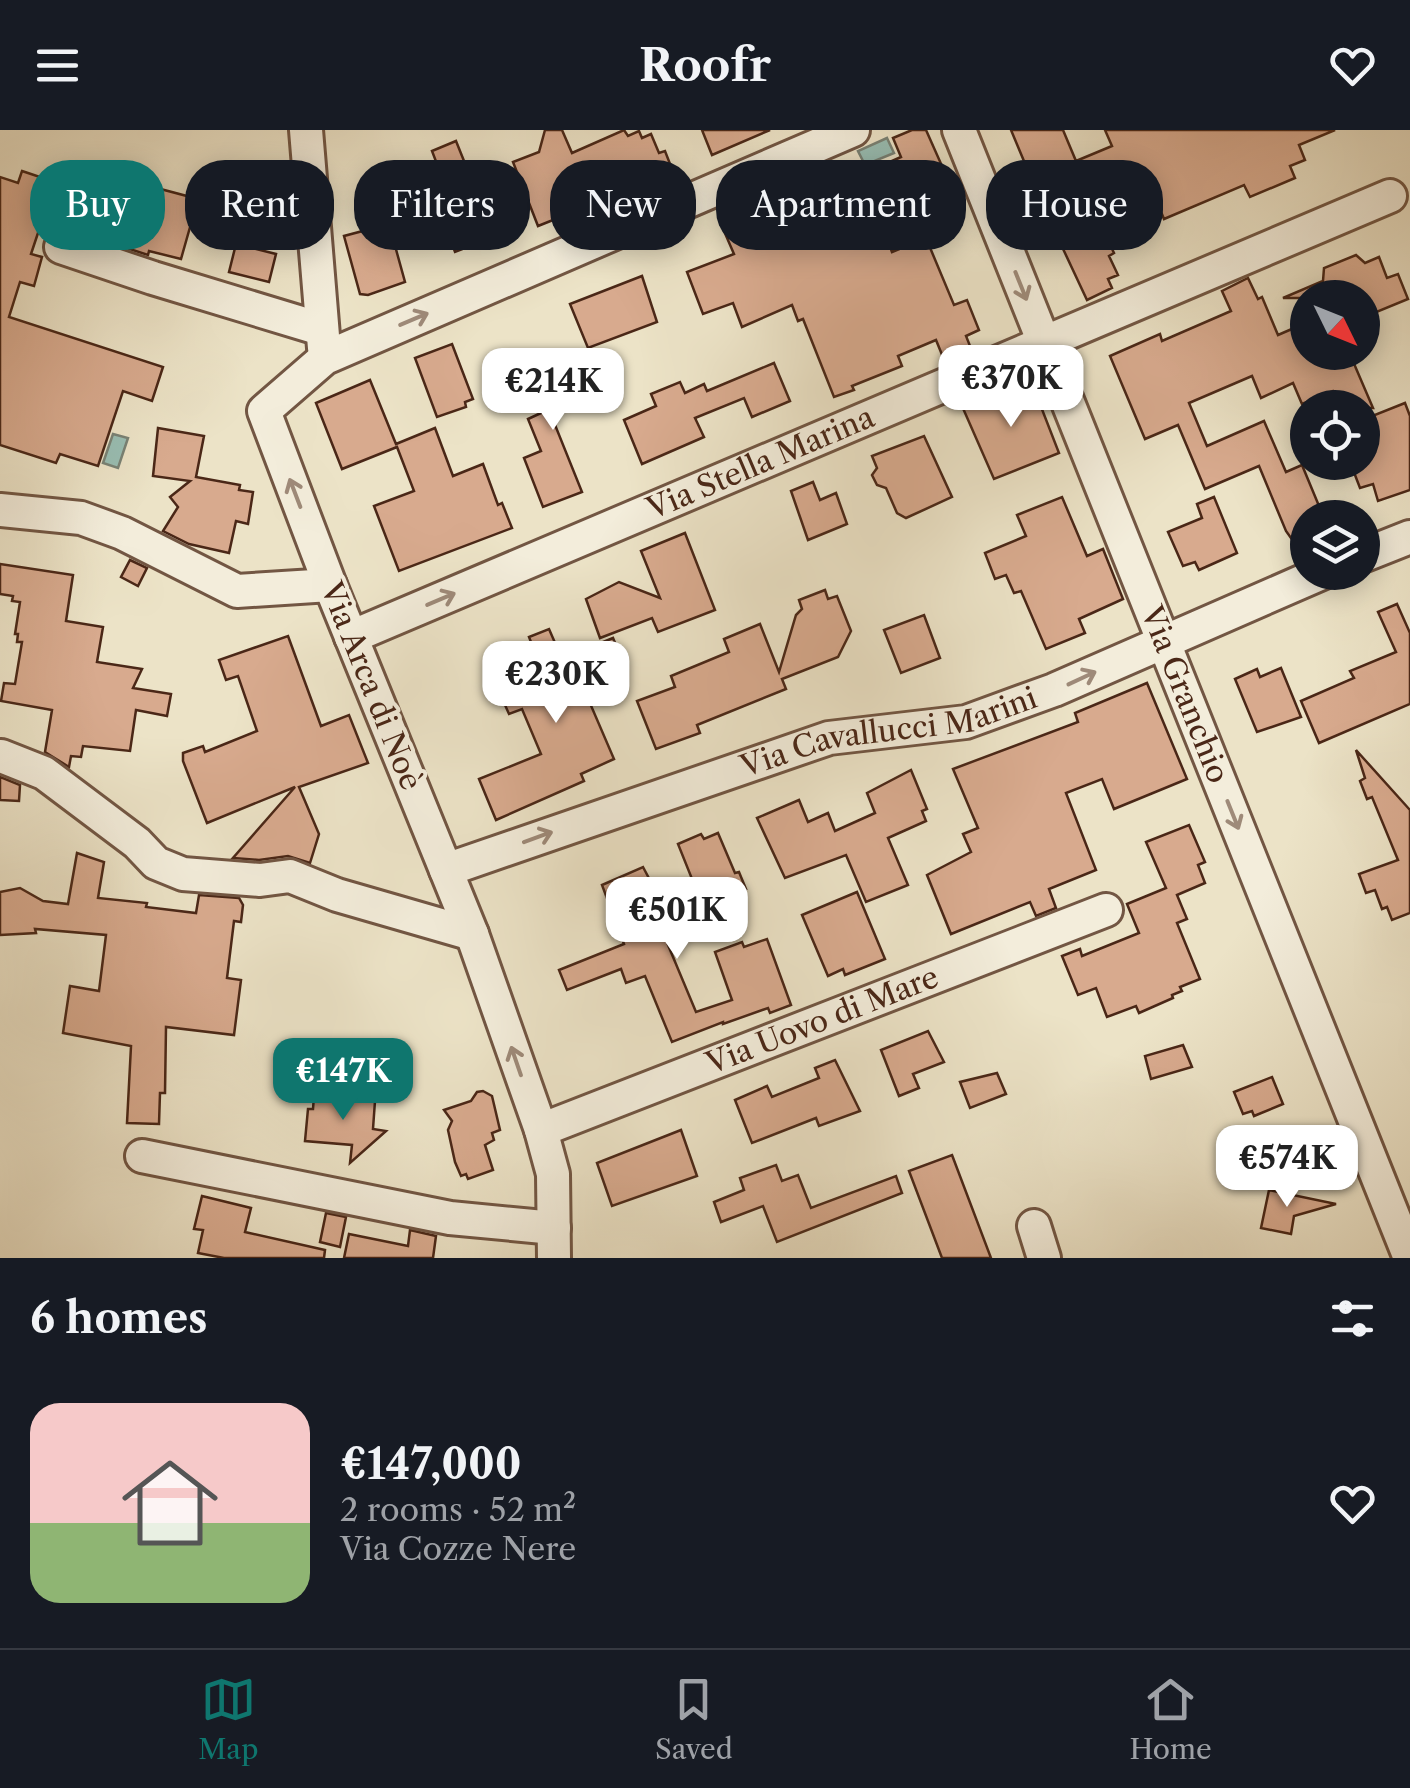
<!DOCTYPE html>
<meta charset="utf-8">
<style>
:root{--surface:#171b24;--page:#20242c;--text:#f1f3f6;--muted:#9ea1a6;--line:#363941;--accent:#0f766e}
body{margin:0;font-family:"Libre Caslon Text",serif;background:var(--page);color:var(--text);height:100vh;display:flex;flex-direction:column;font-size:38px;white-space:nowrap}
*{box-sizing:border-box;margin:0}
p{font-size:32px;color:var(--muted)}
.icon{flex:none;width:55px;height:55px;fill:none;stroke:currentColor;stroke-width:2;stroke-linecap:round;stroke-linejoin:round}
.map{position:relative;height:1128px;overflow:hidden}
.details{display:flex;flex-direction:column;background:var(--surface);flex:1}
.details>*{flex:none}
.top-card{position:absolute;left:30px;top:30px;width:1350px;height:90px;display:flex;gap:20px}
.needle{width:65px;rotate:133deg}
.controls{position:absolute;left:1290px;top:150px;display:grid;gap:20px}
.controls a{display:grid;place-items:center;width:90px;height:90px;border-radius:50%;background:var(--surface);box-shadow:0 5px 25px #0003;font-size:50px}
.price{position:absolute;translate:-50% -85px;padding:0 22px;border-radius:20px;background:#fff;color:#222;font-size:32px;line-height:65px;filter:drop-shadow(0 2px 5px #0008)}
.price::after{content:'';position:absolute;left:50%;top:60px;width:30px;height:22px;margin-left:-15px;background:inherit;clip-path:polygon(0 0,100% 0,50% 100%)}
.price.current{background:var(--accent);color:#fff}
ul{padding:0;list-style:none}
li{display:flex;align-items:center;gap:30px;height:250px;padding:0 30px}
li+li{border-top:2px solid var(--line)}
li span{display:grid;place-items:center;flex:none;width:280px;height:200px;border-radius:30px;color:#555}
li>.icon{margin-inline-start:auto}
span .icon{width:120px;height:120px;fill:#fffc;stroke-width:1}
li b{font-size:42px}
h2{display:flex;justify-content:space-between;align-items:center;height:120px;padding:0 30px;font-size:42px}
.tag{padding:0 35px;border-radius:40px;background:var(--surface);box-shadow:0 5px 25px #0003;font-size:35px;line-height:90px}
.tag.current{background:var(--accent);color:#fff}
header{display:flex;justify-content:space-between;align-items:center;height:130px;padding:0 30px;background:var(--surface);font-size:45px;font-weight:700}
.tabs{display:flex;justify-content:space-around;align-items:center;height:140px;border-top:2px solid var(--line);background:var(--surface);font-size:28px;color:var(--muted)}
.tabs a{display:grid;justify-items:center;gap:5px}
.tabs .current{color:var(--accent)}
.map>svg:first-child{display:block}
</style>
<header><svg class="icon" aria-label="menu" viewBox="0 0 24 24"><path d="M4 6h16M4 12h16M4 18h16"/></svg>Roofr<svg class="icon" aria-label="heart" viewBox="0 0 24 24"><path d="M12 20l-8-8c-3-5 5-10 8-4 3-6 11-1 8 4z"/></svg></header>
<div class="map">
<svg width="1410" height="1128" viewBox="0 0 1410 1128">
<rect width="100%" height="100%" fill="#ece3c7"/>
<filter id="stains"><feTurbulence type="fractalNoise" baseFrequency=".002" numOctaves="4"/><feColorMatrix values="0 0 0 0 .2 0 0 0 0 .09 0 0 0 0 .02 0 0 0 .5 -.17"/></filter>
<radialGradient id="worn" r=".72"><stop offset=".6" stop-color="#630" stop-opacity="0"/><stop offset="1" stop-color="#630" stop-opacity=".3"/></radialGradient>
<g fill="#99beb3" stroke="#798275" stroke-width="2.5">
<polygon points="887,8 894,23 865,35 858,21"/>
<polygon points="113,304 128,308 118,338 103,333"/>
</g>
<g fill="#d8aa8e" stroke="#4a2717" stroke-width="2.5">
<polygon points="545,0 562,0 572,23 624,0 628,6 639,1 642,8 651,4 659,23 665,21 672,39 624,59 614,36 562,55 573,82 538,96 513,32 539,22"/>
<polygon points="702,0 770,0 712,25"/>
<polygon points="912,0 926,0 942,36 935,39 940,52 930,56 933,61 886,78 876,56 881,54 874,39 901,27 893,8"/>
<polygon points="1011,0 1063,0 1076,31 1112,16 1105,0 1335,0 1299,15 1305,30 1290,36 1295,48 1250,67 1244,55 1164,89 1150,55 1094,81 1114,123 1109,126 1118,145 1108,149 1112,158 1087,170 1057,106 1070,99 1065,89 1088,78 1071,39 1034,55"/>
<polygon points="456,11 476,61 481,59 499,105 455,122 444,92 435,96 422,65 445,55 432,21"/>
<polygon points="22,41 55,52 31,124 42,127 34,156 20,152 9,187 163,237 152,271 123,261 98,336 60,324 56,333 0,315 0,47 18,53"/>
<polygon points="213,41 236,47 228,83 204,78"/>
<polygon points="824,48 844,99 878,85 892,122 926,108 954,175 967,170 979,200 966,206 972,221 945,232 936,210 898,226 902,236 852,256 854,260 834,267 803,189 798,191 792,175 742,197 733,173 703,184 687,142 734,124 724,101 793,73 788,63"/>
<polygon points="153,57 198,69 181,129 149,121 148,125 108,112 111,102 104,100 109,87 95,82 102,60 148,74"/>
<polygon points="389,94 405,152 368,165 360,164 344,106"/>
<polygon points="236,114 276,124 269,152 229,142"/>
<polygon points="1356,125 1365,133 1379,127 1387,148 1398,144 1408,169 1362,188 1362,168 1283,168 1323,151 1324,138"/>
<polygon points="642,146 657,192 588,218 570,174"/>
<polygon points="1248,148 1258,169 1262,167 1278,205 1308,192 1308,222 1349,222 1373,278 1345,278 1333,261 1302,274 1293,253 1261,268 1252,246 1189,273 1207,316 1264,291 1286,342 1302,335 1324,388 1308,388 1305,428 1286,401 1259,336 1205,359 1178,295 1145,309 1110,226 1160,204 1162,211 1231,181 1222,161"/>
<polygon points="452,214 473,269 465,272 466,277 437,287 415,228"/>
<polygon points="573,227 587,263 549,280 582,362 543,377 524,328 541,321 528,289 541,283 527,248"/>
<polygon points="774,233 790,271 752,287 744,268 695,288 704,307 642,334 624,290 656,276 651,264 680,252 685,263 704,254 707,261"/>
<polygon points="370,250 396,314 435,298 453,346 483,334 498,375 502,373 512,398 399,441 374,376 414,361 397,317 342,339 316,273"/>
<polygon points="1031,251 1059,323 994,349 962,276"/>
<polygon points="1405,273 1410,286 1410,360 1378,371 1373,354 1360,358 1350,332 1362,332 1362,290"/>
<polygon points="158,298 204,306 196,347 240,355 239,360 253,362 248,394 236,391 229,423 189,414 163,401 178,377 170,367 190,351 153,346"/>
<polygon points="924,306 952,367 906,388 897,383 886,358 877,355 872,345 877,338 872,326"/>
<polygon points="813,352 820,370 836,363 847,394 808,410 791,361"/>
<polygon points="1062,367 1087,426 1103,419 1123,469 1079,489 1085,503 1046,519 1021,461 1014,463 1006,445 995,449 985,423 1026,406 1017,385"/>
<polygon points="1214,367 1237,423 1199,440 1195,432 1183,436 1168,402 1202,388 1197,374"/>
<polygon points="685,403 715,480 658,502 652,488 600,508 586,469 619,452 660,468 641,421"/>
<polygon points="130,430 147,438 138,456 121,447"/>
<polygon points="0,434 73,445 66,491 103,497 97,532 142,539 133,558 171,564 167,586 136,580 130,621 83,616 81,627 71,626 69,637 45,622 52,580 1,571 4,553 15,554 22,512 17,512 18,504 15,504 20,472 12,471 13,466 0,464"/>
<polygon points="825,460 828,469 837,466 851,501 838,527 782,549 786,559 697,595 700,603 656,619 637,571 675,557 671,546 729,522 724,509 760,494 779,542 796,485 802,479 799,470"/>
<polygon points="1397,474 1410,503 1410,574 1319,613 1301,571 1354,548 1350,541 1396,522 1378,482"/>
<polygon points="924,485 940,528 901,543 884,500"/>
<polygon points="549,499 562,529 613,508 626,540 583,557 614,629 581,644 584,651 496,690 479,649 541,624 522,579 509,584 501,566 545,548 529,507"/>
<polygon points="288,506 321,596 349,585 368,633 299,657 319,704 310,733 288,726 259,730 233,728 295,657 207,693 183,631 183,623 203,616 205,622 257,601 238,546 226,550 219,530"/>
<polygon points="1281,538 1301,587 1257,602 1235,549 1257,539 1260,547"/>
<polygon points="1147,553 1187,649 1114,679 1102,649 1066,663 1096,740 1049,759 1056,778 1036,786 1030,772 951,804 927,745 971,722 963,704 978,698 953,639 1078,592 1075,583"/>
<polygon points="1356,620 1410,680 1410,783 1392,790 1387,777 1382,779 1375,760 1366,763 1359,744 1398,730 1372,667 1367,669 1360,651 1365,648"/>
<polygon points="911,640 927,679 922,681 926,691 888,708 908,755 866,772 846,725 785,748 757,688 799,670 808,692 828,683 835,701 875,683 867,663"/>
<polygon points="0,647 20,655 19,671 0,670"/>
<polygon points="1189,695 1205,732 1198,735 1205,753 1177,765 1187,789 1177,793 1200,849 1180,857 1182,861 1172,865 1173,868 1139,883 1136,876 1107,887 1096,858 1078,865 1062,826 1080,819 1082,826 1139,803 1127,774 1166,758 1146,712"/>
<polygon points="718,703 735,743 739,742 746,759 723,769 720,761 700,769 678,714 701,704 704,709"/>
<polygon points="77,723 104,732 98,768 147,773 146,777 196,783 199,765 239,768 243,775 241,792 234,791 227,848 241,850 234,905 166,897 165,963 160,963 159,994 127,993 131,916 63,903 70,856 99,861 106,805 35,799 36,803 0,805 0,762 20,758 43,771 68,774"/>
<polygon points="643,737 661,771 669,767 684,809 668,815 696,882 732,870 715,822 742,812 744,817 767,809 791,875 770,883 768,878 723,894 723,892 672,912 645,846 626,853 621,839 567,860 559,840 624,814 602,755"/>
<polygon points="857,762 885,829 845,845 843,839 828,846 802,785"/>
<polygon points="928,901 944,932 913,944 919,958 899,966 881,920"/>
<polygon points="1183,915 1192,937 1151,949 1145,926"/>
<polygon points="835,930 860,981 819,996 816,988 752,1013 735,970 767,956 772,967 819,948 815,938"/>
<polygon points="997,943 1006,964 970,978 960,952"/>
<polygon points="1272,947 1283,974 1254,986 1252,981 1243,984 1234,962"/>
<polygon points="483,961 492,966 500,1000 492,1003 494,1010 485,1015 493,1040 468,1049 466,1044 461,1046 455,1032 448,1000 452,991 444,980 471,971 477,962"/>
<polygon points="314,966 375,971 373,999 386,1001 350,1033 352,1015 305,1011 308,979 313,979"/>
<polygon points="681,1000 697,1046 612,1076 597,1033"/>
<polygon points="952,1025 991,1128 942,1128 909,1041"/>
<polygon points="776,1035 782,1051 798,1045 811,1078 896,1046 902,1063 777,1112 763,1076 721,1092 714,1072 744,1060 740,1048"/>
<polygon points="1269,1060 1336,1074 1294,1086 1291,1104 1261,1098"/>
<polygon points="202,1066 251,1078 245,1102 325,1120 324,1128 224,1128 198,1123 203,1100 194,1099"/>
<polygon points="326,1083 346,1087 340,1117 320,1112"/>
<polygon points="410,1100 436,1106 433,1128 344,1128 349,1104 408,1116"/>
</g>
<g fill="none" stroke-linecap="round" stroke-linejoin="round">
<g stroke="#725643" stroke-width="38">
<g id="minor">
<polyline points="306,0 324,218"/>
<path id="s1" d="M959 0 1410 1128"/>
<polyline points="61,117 153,148 321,199"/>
<polyline points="0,380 81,388 122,403 237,461 330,455"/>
<polyline points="1362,426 1410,407"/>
<path id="s2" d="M351 507 1390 66"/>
<polyline points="1,626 44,643 137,713 156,733 183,744 260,750 290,746 337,765 472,804"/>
<path id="s3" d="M446 740 829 608 966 592 1054 560 1324 442"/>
<path id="s4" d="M541 1000 1106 780"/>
<polyline points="142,1026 450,1088 554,1098"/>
<polyline points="1034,1096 1044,1128"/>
<polyline points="554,1128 553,1044 541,1000 472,804 330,455 264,281 325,228 853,0"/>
</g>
</g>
<use href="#minor" stroke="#f3eddb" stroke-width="32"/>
</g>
<defs><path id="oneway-shaft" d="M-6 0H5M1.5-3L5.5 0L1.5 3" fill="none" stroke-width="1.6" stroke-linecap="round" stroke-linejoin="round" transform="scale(2.5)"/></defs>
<g stroke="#9e8a79">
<use href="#oneway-shaft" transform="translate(1021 156) rotate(68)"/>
<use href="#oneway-shaft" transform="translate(414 189) rotate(-23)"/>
<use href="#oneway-shaft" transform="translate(295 363) rotate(-111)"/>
<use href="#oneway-shaft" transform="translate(441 469) rotate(-23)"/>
<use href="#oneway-shaft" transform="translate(1082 548) rotate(-25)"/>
<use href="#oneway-shaft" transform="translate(1233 685) rotate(68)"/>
<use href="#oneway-shaft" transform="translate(538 707) rotate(-20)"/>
<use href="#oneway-shaft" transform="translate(516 931) rotate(-109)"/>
</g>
<g text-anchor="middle" stroke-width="8" stroke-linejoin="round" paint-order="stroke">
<g font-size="30" fill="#4a2717" stroke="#f3eddb">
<text dy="10" stroke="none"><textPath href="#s2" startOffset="445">Via Stella Marina</textPath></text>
<text transform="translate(371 556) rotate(68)" y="10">Via Arca di Noè</text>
<text dy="10" stroke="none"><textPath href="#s1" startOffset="608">Via Granchio</textPath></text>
<text dy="10" stroke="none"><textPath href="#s3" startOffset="465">Via Cavallucci Marini</textPath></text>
<text dy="10" stroke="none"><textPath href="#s4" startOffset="302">Via Uovo di Mare</textPath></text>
</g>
</g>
<rect width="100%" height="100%" filter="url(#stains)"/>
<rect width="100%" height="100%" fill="url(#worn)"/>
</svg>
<div class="controls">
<a><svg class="needle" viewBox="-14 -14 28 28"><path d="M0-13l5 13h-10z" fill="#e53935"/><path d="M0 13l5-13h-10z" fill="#9ea1a6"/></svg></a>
<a><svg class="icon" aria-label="locate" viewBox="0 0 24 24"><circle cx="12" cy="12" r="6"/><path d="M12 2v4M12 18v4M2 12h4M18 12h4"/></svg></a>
<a><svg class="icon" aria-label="layers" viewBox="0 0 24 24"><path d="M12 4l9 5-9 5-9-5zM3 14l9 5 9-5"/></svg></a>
</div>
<b class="price" style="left:1011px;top:300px">€370K</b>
<b class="price" style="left:553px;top:303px">€214K</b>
<b class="price" style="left:556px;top:596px">€230K</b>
<b class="price" style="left:677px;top:832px">€501K</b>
<b class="price current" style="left:343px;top:993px">€147K</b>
<b class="price" style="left:1287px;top:1080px">€574K</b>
<div class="top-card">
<a class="tag current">Buy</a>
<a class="tag">Rent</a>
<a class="tag">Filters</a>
<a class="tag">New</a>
<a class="tag">Apartment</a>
<a class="tag">House</a>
</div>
</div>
<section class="details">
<h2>6 homes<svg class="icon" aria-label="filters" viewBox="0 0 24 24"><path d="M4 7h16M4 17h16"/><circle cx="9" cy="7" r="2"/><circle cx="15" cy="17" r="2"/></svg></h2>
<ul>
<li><span style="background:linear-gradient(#f6c9c9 60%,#8fb573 0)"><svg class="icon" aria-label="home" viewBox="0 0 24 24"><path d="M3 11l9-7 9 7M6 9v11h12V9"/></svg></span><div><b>€147,000</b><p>2 rooms · 52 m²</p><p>Via Cozze Nere</p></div><svg class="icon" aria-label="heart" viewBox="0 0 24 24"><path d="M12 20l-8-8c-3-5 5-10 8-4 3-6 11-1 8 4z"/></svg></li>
</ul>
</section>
<nav class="tabs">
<a class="current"><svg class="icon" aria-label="map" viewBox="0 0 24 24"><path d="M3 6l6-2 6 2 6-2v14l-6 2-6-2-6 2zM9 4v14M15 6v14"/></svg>Map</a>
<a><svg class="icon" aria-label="saved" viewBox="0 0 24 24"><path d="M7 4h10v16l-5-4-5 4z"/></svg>Saved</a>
<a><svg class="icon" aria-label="home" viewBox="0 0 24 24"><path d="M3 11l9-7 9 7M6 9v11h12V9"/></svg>Home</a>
</nav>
